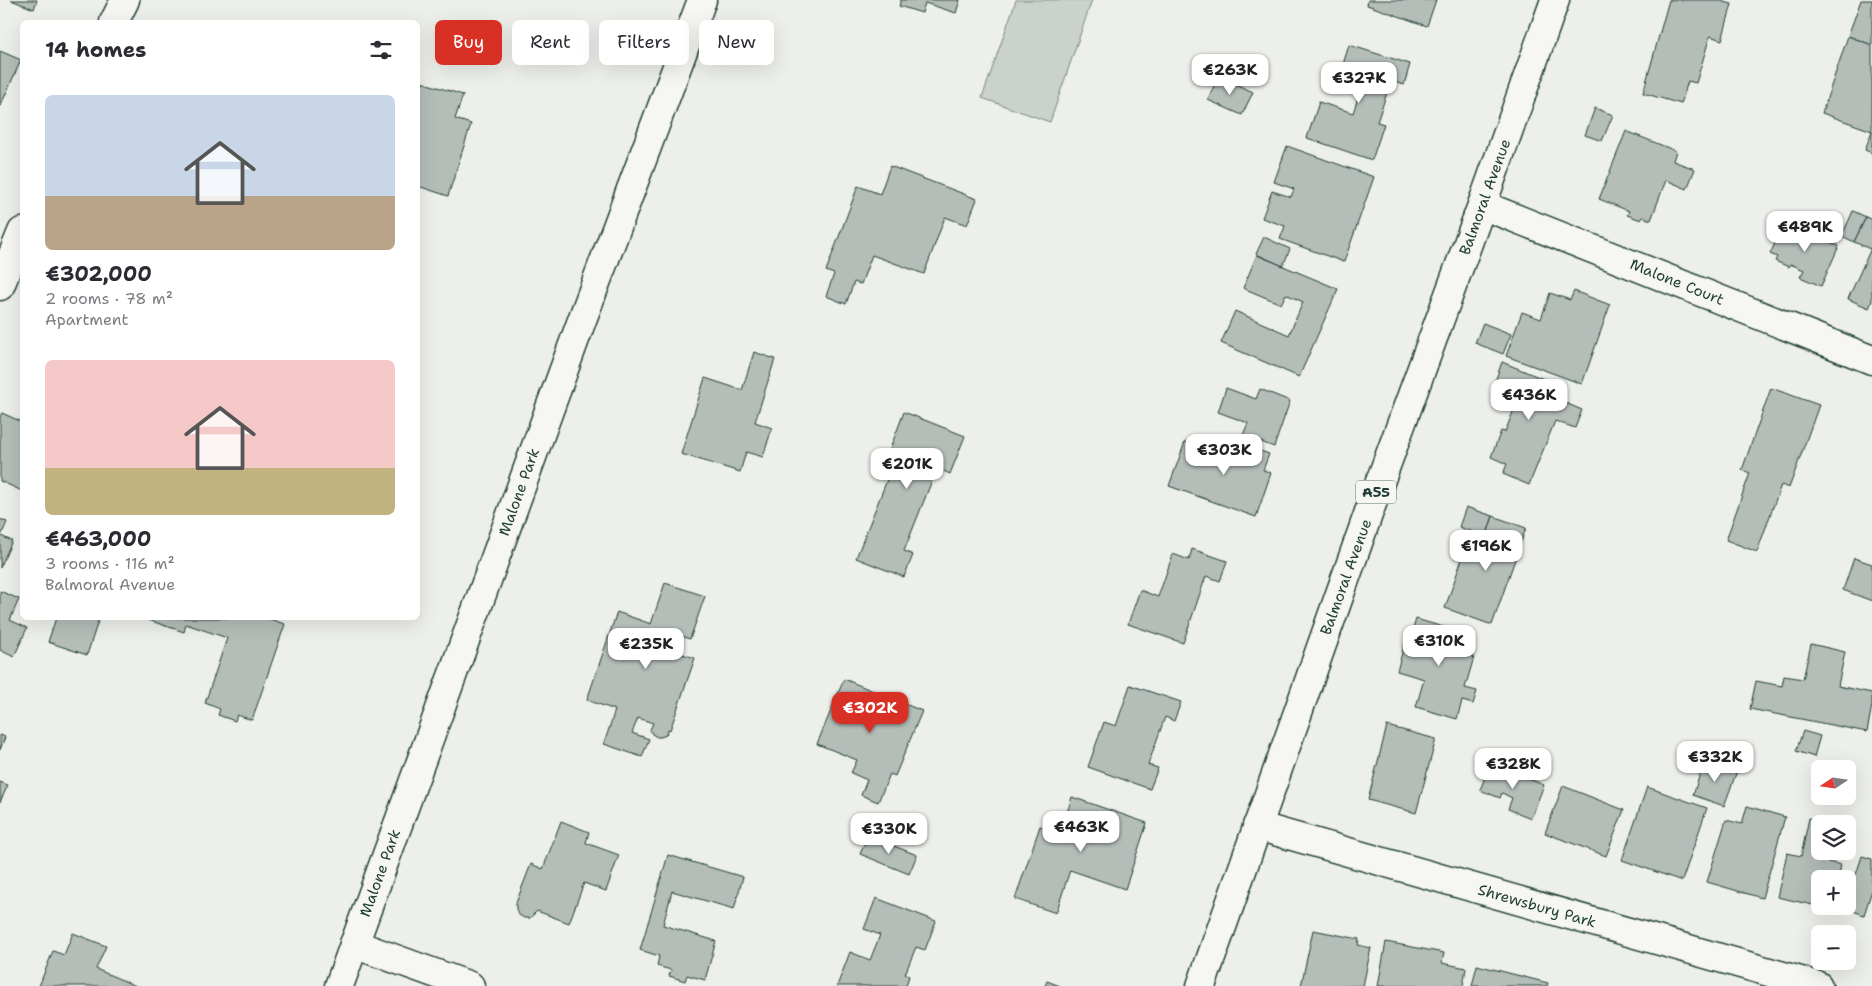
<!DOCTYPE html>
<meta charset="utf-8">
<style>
:root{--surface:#fff;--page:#f7f7f7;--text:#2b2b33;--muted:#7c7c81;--accent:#d93025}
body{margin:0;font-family:"Shantell Sans",sans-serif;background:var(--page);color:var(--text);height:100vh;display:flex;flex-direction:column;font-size:19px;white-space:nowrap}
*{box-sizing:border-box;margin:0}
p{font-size:16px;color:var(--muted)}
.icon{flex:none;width:28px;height:28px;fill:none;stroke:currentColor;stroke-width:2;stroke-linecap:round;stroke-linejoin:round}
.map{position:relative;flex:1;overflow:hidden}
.details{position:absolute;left:20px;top:20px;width:400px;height:600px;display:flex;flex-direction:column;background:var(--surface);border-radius:8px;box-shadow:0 5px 20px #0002}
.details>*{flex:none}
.hud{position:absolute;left:435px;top:20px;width:475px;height:45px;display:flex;gap:10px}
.needle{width:32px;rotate:257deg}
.controls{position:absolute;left:1811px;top:760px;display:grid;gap:10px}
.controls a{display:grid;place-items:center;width:45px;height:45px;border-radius:8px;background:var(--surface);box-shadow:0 5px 20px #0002;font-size:25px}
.price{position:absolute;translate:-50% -42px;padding:0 11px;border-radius:10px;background:#fff;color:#222;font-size:16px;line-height:32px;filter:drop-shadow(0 1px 2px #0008)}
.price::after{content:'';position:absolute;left:50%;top:30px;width:15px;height:11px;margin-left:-8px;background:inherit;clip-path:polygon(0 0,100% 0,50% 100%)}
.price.active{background:var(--accent);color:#fff}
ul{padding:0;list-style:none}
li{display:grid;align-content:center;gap:10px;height:265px;padding:0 25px}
li span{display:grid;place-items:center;height:155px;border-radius:8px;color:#555}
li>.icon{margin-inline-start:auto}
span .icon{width:90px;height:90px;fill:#fffc;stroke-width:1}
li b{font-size:21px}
h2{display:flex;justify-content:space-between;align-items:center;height:60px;padding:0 25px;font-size:21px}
.pill{padding:0 18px;border-radius:8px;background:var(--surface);box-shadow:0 5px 20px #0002;font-size:18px;line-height:45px}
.pill.active{background:var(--accent);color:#fff}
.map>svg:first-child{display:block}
</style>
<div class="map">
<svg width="1872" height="986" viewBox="0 0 1872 986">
<rect width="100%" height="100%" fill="#edefea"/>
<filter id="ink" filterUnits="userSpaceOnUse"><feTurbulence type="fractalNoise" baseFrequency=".02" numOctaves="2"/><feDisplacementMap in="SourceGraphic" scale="10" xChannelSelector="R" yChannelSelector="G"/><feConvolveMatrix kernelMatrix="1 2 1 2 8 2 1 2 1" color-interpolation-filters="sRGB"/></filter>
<g filter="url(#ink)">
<polygon fill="#cbd2cc" stroke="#758880" points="1016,0 1092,0 1050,122 982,98"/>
<g fill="#b4bdb8" stroke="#1f3d34">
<polygon points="11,0 37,0 34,9"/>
<polygon points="901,0 960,0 956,13 925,3 922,13 899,6"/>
<polygon points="1368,0 1436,0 1427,26 1367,5"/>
<polygon points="1669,0 1716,0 1732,4 1722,40 1710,36 1696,83 1688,81 1681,104 1643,93"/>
<polygon points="1861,0 1872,0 1872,45 1848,36"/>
<polygon points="1848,36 1872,45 1872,131 1822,113"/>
<polygon points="1349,45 1410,64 1404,85 1391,81 1377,122 1384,124 1372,160 1307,138 1319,102 1353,113 1363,82 1340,74"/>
<polygon points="0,51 21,60 0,107"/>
<polygon points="1218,76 1253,92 1242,115 1208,100"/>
<polygon points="418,81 463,95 455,119 471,124 448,196 418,186"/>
<polygon points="1595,108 1613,115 1602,141 1585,135"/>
<polygon points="1626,131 1676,151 1673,161 1695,169 1687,189 1666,180 1651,220 1643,217 1641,220 1627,215 1629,211 1599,199"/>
<polygon points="1872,131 1872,153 1865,150"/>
<polygon points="1287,146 1374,177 1344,262 1280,239 1285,226 1262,218 1272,191 1291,197 1294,189 1274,182"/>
<polygon points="890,166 977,199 967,225 945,217 924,274 872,255 861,284 854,282 846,304 826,296 834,274 826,271 858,186 880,194"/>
<polygon points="1853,211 1866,217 1854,242 1842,236"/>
<polygon points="1866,217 1872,220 1872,246 1870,249 1854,242"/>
<polygon points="1785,222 1839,246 1821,286 1800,277 1804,270 1790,264 1789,267 1775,261 1777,257 1770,254"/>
<polygon points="1264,237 1290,249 1283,266 1256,254"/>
<polygon points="1872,246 1872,301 1869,308 1848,299"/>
<polygon points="1257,255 1338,289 1299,377 1221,343 1235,311 1289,335 1303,302 1286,294 1281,304 1243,288"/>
<polygon points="1574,291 1610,305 1582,384 1506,356 1522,312 1541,319 1550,293 1570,300"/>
<polygon points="1483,323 1511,334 1503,354 1475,343"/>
<polygon points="754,352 775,359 755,422 772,428 763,457 746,452 740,472 681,454 705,378 742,390"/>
<polygon points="1502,362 1556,384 1551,397 1582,410 1575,428 1555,421 1529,485 1503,474 1507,464 1491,457 1501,431 1505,432 1519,397 1493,387"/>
<polygon points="1226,388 1256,399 1260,389 1290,401 1274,447 1243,435 1248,423 1218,412"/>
<polygon points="1771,388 1819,405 1789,488 1781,485 1757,552 1726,540 1750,473 1742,470"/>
<polygon points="904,412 965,436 950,474 937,468 904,551 913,555 904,577 856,558 898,452 890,449"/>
<polygon points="2,413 22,422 22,491 0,481 0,417"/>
<polygon points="1229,440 1269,454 1263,470 1271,473 1256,517 1169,486 1185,442 1223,456"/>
<polygon points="1466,507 1493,516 1486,537 1459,527"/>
<polygon points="1493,516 1526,528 1492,625 1445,608 1470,536 1485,541"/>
<polygon points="0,519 7,522 1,536 12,541 0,568"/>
<polygon points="1192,549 1227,561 1220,581 1206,576 1183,643 1128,624 1140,590 1158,597 1173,554 1189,560"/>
<polygon points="1854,558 1872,564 1872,601 1843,590"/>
<polygon points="665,583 705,596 690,639 668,632 663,648 695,658 670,730 668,729 666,735 661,737 657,737 652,734 650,730 653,723 638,718 632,733 649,739 642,757 604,744 615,710 587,700 617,612 651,624"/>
<polygon points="0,591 19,599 10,620 27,628 14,657 0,650"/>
<polygon points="56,618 99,618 87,655 48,642"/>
<polygon points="142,618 266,618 285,624 252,720 237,715 235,721 218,715 220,709 205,703 227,638 186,624 184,632"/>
<polygon points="1416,619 1471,635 1466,655 1474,657 1465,688 1477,691 1473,704 1462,701 1457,719 1416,707 1424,679 1397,671 1407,635 1411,636"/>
<polygon points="1811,644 1845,652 1838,686 1872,693 1872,705 1867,732 1750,709 1756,681 1782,686 1784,676 1803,679"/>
<polygon points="844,679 922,711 895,776 890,774 878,802 861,795 867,780 851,773 857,760 817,744"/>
<polygon points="1130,685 1181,702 1174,721 1165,717 1148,765 1158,768 1150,789 1088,767 1104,722 1116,726"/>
<polygon points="1387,726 1436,739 1416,813 1368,800"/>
<polygon points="1803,731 1820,736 1814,757 1796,751"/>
<polygon points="0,735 5,737 0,750"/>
<polygon points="1705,759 1737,771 1724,806 1693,795"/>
<polygon points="1490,764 1544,785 1531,818 1508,809 1512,798 1502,793 1500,798 1480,790"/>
<polygon points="0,782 8,785 0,802"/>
<polygon points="1563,786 1624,810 1606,856 1545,833"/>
<polygon points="1647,787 1707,808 1682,881 1622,860"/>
<polygon points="1072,797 1147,823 1125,889 1070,870 1056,913 1015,899 1040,826 1061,832"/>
<polygon points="1747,806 1785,817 1762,898 1707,882 1726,820 1742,824"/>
<polygon points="1809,818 1835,824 1820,824 1820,851 1830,851 1828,862 1841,865 1838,879 1820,879 1820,906 1832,906 1831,909 1777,897 1787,853 1801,856"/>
<polygon points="561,821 589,832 586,843 619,855 606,891 584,883 569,923 537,911 530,918 524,918 519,915 516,909 516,903 531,864 543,869"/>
<polygon points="868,836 917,855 909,874 860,854"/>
<polygon points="668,855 743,877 734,909 672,891 663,925 716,941 705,980 687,975 685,981 669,976 671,970 657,966 659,956 640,950"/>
<polygon points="1862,856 1872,859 1872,890 1864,915 1845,908 1848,906 1848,899"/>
<polygon points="876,898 936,921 925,950 916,947 905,974 909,976 906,986 837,986 850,952 870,960 880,935 864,929"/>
<polygon points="1313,930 1359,939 1358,945 1371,948 1363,986 1301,986"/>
<polygon points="73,933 106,946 96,969 136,986 39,986 53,951 64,955"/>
<polygon points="1386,942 1444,953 1442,963 1466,968 1463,986 1378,986"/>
<polygon points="1477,965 1548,983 1547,986 1472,986"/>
<polygon points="1047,981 1060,986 1045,986"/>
</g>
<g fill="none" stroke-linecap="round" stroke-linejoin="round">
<g stroke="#1f3d34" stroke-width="31">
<g id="street">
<polyline points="114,22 125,0"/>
<polyline points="1482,205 1872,360"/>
<polyline points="0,286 22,232"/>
<polyline points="1257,826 1818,986"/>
<polyline points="354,944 470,986"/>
<polyline points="339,986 582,320 702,0"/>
</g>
</g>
<g stroke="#1f3d34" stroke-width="31">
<polyline id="highway" points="1201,986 1370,509 1482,205 1555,0"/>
</g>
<use href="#street" stroke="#f6f6f2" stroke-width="28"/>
<use href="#highway" stroke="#f6f6f2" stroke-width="28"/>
</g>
</g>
<g text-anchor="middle" stroke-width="4" stroke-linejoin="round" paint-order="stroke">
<rect fill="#f6f6f2" stroke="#60746d" stroke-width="1" x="1356" y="480.5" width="40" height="23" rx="4"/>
<g font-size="14" font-weight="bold" fill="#1f3d34">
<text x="1376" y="497">A55</text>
</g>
<g font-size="15" fill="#1f3d34" stroke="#f6f6f2">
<text transform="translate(1485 197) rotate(-70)" y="5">Balmoral Avenue</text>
<text transform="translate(1677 282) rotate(22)" y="5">Malone Court</text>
<text transform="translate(519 492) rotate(-70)" y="5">Malone Park</text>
<text transform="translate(1346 577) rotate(-70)" y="5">Balmoral Avenue</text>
<text transform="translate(380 873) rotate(-70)" y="5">Malone Park</text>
<text transform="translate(1537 906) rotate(16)" y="5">Shrewsbury Park</text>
</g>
</g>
</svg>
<div class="controls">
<a><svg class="needle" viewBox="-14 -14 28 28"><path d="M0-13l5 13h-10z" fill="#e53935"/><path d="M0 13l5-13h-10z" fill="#7c7c81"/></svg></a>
<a><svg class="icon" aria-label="layers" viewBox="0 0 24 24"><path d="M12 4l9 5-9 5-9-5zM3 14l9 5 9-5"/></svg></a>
<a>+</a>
<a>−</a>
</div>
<b class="price" style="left:1230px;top:96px">€263K</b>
<b class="price" style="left:1359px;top:104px">€327K</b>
<b class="price" style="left:1805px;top:253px">€489K</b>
<b class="price" style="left:1529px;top:421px">€436K</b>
<b class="price" style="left:1224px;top:476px">€303K</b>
<b class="price" style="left:907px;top:490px">€201K</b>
<b class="price" style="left:1486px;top:572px">€196K</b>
<b class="price" style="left:1439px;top:667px">€310K</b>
<b class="price" style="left:646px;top:670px">€235K</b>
<b class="price active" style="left:870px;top:734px">€302K</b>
<b class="price" style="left:1715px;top:783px">€332K</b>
<b class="price" style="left:1513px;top:790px">€328K</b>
<b class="price" style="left:1081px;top:853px">€463K</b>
<b class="price" style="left:889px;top:855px">€330K</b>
<div class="hud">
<a class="pill active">Buy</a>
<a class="pill">Rent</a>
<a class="pill">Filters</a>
<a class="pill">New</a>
</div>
<section class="details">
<h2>14 homes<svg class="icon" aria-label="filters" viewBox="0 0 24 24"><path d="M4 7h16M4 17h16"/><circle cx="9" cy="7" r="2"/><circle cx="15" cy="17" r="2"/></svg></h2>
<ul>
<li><span style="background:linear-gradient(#c9d6e8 65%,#b9a48a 0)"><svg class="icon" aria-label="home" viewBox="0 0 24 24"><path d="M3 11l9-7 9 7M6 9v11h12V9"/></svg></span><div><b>€302,000</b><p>2 rooms · 78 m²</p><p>Apartment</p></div></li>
<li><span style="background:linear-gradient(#f6c9c9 70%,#c2b280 0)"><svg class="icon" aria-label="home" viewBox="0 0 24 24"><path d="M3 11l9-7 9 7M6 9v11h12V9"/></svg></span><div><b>€463,000</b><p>3 rooms · 116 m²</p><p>Balmoral Avenue</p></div></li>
</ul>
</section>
</div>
